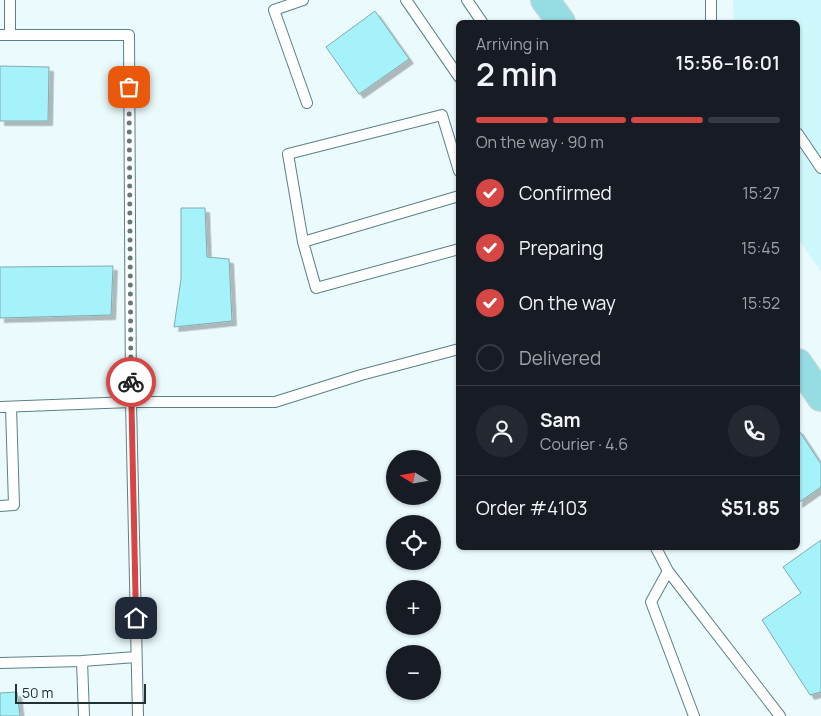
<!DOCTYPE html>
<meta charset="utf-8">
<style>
body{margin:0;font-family:Manrope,sans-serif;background:#242831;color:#f1f3f6;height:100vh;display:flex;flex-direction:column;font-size:19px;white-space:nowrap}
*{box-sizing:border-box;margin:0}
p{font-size:16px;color:#9ea1a6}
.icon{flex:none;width:28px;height:28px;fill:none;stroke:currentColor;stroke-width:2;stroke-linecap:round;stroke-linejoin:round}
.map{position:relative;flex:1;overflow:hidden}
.panel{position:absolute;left:456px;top:20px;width:344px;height:530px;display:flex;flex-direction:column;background:#171b24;border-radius:8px;box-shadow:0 1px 4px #0004}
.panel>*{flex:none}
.needle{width:32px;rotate:281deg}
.controls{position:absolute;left:386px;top:450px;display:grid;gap:10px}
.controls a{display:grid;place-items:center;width:55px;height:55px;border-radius:50%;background:#171b24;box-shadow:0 1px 4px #0004;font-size:25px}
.scale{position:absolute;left:15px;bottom:12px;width:131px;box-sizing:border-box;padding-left:5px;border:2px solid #213234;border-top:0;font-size:14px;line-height:18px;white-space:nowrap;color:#213234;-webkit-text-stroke:4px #ebfbfd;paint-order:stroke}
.pin{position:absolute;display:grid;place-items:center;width:42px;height:42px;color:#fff;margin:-21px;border-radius:10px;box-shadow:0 2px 8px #0006}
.courier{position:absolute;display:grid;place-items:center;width:50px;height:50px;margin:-25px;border:4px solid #d54644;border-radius:50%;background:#fff;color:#222;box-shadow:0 1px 6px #0007}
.headline em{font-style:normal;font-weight:600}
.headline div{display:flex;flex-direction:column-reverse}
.headline{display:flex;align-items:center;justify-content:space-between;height:85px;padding:0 20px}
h1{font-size:32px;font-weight:600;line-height:38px}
.bar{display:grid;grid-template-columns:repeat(4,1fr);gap:8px 5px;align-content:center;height:60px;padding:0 20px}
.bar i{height:6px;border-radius:4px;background:#363941}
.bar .selected{background:#d54644}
.bar p{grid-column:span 4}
.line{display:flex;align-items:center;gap:12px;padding:0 20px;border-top:1px solid #363941}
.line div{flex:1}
.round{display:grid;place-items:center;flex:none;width:52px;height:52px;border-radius:26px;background:#242831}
ol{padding:0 20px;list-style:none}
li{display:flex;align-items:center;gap:15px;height:55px}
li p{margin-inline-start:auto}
li .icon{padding:5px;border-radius:50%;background:#d54644;color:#fff;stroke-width:4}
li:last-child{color:#9ea1a6}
li i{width:28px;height:28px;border:2px solid #363941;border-radius:50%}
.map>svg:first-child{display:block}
.built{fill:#cef8fc}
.building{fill:#a6f2fb;stroke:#82abaf;filter:url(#shadow)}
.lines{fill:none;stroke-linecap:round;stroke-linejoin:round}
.service-casing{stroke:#5a8186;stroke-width:12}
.primary-casing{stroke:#d3d6d6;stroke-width:30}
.service{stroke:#fff;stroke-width:10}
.primary{stroke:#95dce3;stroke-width:28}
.done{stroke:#68787a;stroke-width:5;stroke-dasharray:0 9}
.route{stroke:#d54644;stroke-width:6}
</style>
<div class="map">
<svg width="821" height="716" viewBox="0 0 821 716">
<defs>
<filter id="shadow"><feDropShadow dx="4.5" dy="4.5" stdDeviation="0" flood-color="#0004"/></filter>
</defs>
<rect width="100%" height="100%" fill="#ebfbfd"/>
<path class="built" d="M733,0H821V272L798,239V22H734Z"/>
<path class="building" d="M375,11L409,59L359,94L326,47Z
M0,66L49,67L48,121H0Z
M181,208H205L207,257L229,259L232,321L174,327L181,279Z
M113,266L111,315L0,318V267Z
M798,429L821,464V487L798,503Z
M821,540V692L810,695L762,620L801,593L783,567Z
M17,692L20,716H0V693Z"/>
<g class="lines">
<g class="service-casing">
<path id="service" d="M10,0V35
M303,0L274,10L307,103
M406,0L459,77
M467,0L482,22
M711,22V0
M0,35H129L131,402L138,716
M798,134L821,168
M459,196L303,242L316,288L459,249
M303,242L288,154L442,115L459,171
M0,407L131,402H275L361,375L459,349
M0,506L14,505L11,407
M656,548L668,571L651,602L694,716
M668,571L780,716
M0,663L82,661
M84,716L82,661L136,657"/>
</g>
<g class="primary-casing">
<path id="primary" d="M545,0L561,22
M798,363L821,397"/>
</g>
<use href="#service" class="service"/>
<use href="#primary" class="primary"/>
</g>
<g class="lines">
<path class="done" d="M129,87L131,382"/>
<path class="route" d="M131,382L136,618"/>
</g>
</svg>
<div class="controls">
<a><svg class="needle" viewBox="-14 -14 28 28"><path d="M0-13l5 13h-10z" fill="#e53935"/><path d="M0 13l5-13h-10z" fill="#9ea1a6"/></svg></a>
<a><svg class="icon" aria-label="locate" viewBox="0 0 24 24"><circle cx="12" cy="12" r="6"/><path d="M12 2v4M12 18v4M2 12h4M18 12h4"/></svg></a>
<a>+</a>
<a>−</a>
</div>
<div class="scale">50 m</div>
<div class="pin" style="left:129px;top:87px;background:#ea580c"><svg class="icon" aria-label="bag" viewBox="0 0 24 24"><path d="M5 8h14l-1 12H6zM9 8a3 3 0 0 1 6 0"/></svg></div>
<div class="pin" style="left:136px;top:618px;background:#1f2937"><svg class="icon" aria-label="home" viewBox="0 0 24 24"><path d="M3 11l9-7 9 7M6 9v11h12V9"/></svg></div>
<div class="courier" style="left:131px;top:382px"><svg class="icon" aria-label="bike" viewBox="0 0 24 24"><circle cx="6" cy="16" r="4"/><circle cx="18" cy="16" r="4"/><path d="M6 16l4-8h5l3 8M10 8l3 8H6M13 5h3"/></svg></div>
<section class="panel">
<div class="headline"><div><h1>2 min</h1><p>Arriving in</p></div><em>15:56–16:01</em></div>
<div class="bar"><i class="selected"></i><i class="selected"></i><i class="selected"></i><i></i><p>On the way · 90 m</p></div>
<ol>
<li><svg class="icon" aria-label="check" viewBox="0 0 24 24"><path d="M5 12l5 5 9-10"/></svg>Confirmed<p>15:27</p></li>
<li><svg class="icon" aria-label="check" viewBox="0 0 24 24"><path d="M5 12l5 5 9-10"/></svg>Preparing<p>15:45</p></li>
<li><svg class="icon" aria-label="check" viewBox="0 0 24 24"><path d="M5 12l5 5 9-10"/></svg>On the way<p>15:52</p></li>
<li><i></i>Delivered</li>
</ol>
<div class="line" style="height:90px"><a class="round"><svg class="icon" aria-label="person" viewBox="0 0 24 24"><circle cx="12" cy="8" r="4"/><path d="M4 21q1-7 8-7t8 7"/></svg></a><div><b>Sam</b><p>Courier · 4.6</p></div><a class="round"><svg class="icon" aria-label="phone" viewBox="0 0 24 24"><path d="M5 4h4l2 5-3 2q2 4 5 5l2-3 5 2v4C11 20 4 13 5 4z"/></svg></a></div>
<div class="line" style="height:65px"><div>Order #4103</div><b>$51.85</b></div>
</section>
</div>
